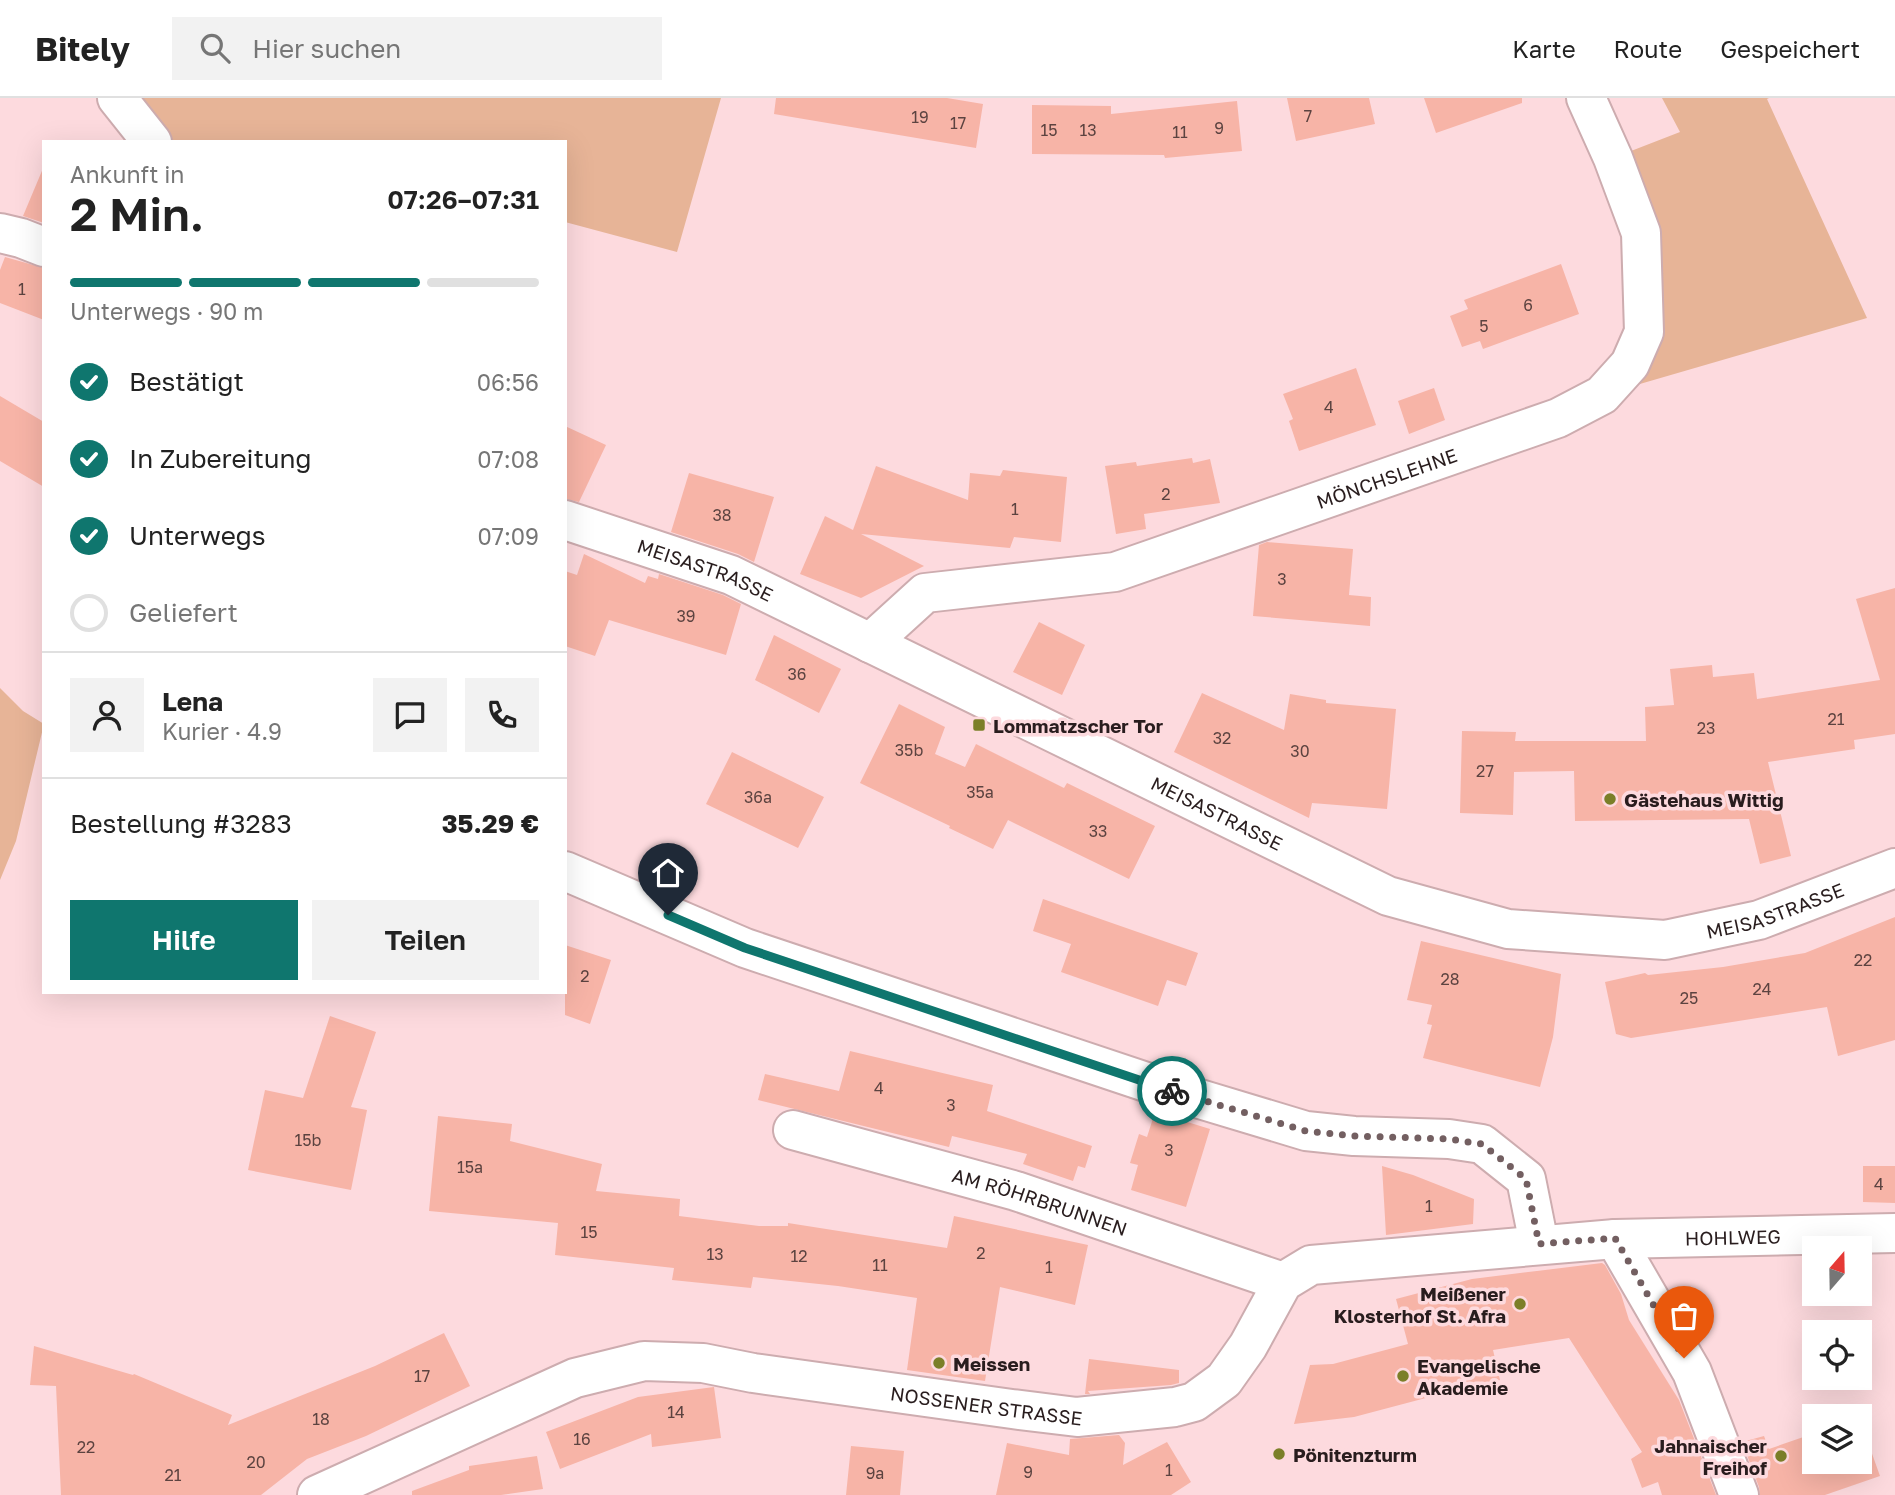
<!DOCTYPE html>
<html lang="de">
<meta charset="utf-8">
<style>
body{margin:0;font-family:"Golos Text",sans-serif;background:#f2f2f2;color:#222;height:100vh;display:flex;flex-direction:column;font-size:26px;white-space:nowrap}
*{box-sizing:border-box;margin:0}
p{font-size:23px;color:#767676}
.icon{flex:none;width:38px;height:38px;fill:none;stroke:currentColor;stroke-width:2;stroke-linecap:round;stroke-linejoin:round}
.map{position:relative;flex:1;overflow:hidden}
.panel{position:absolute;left:42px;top:42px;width:525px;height:854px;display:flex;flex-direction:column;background:#fff;border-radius:0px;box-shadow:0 7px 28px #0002}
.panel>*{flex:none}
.needle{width:46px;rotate:20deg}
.tools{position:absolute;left:1802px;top:1138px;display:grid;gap:14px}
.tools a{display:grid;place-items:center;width:70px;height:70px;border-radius:0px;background:#fff;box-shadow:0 7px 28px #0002;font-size:35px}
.pin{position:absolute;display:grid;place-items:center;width:60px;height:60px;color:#fff;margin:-72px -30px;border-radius:50% 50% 50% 0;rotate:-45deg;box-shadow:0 0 7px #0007}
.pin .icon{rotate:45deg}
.courier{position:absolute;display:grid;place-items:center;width:70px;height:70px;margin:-35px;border:5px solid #0f766e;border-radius:50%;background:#fff;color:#222;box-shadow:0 2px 9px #0007}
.summary em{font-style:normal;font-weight:600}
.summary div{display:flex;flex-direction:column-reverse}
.summary{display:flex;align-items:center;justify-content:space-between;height:119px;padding:0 28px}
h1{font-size:46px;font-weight:600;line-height:52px}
.bar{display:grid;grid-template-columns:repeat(4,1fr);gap:10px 7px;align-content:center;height:84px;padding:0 28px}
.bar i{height:9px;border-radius:5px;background:#e0e0e0}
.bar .selected{background:#0f766e}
.bar p{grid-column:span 4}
.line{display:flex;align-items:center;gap:18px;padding:0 28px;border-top:2px solid #e0e0e0}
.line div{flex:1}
.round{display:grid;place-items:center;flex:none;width:74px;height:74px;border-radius:0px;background:#f2f2f2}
ol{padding:0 28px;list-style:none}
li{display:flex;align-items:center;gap:21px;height:77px}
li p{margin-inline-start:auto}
li .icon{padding:7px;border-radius:50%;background:#0f766e;color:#fff;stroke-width:4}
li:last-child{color:#767676}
li i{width:38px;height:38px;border:4px solid #e0e0e0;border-radius:50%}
.action{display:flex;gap:14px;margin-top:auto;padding:14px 28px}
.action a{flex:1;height:80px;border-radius:0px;background:#0f766e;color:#fff;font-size:28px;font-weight:600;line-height:80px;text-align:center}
.action a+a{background:#f2f2f2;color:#222}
header{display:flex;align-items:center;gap:42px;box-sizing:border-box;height:98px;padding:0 35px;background:#fff;border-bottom:2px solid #e0e0e0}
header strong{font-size:33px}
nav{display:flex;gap:38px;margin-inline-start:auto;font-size:24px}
.search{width:490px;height:63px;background:#f2f2f2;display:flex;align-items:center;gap:18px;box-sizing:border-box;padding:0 24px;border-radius:0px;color:#767676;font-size:26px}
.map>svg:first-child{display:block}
.green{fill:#e7b497}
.building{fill:#f7b4a7}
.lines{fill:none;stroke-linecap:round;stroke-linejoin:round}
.minor-casing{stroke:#cdacaf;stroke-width:42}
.tertiary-casing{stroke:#cdacaf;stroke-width:42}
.minor{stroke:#fff;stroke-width:38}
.tertiary{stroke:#fff;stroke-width:38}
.done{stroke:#735f61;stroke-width:7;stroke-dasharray:0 12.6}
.route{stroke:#0f766e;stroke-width:9}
.poi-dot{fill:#7b7f28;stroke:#fddade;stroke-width:2.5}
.labels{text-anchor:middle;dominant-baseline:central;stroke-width:7;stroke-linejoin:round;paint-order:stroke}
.number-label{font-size:16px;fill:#5c4340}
.street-label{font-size:19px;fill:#291d1e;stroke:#fddade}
.poi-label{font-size:19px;font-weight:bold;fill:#291d1e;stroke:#fddade;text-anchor:start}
</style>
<header>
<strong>Bitely</strong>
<div class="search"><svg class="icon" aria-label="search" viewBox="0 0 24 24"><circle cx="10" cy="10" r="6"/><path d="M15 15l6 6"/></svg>Hier suchen</div>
<nav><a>Karte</a><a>Route</a><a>Gespeichert</a></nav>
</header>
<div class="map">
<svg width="1895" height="1397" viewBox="0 0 1895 1397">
<rect width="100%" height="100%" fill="#fddade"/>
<path class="green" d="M117,0H721L677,154L565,124V44H152Z
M1662,0H1769L1767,1L1867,220L1602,297L1644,234L1613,60L1680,34Z
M0,590L23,613L44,626L16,743L0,782Z"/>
<path class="building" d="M776,0H947L983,6L976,50L774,16Z
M1287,0H1369L1375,26L1296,43Z
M1424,0H1522V5L1436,35Z
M1237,3L1242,53L1165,60L1164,57L1032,56V7L1111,8V16Z
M44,68V125L23,118Z
M5,159L44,170V222L0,205V172Z
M1561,166L1579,216L1483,251L1480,243L1462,249L1450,218L1468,211L1464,202Z
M1356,270L1376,327L1299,353L1289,323L1293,321L1283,296Z
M1434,290L1445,322L1409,336L1398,303Z
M0,298L44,324V389L0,363Z
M565,328L606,347L579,404L565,401Z
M1192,360L1193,365L1210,361L1220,405L1144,416L1146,431L1116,436L1105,368L1136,364L1137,368Z
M876,368L968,402L970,375L1000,378L1003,372L1067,379L1061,444L1014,439L1010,450L861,436L924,468L861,500L800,476L825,418L853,432Z
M689,375L774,399L754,464L738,456L671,434Z
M1267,444L1353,451L1349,497L1371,499L1370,528L1253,518L1259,447Z
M584,456L645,485L648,478L658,481L659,476L723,497L741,506L726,557L609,522L595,558L565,548V473L577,477Z
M1895,490V636L1854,642L1855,651L1768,664L1791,758L1760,766L1749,721L1575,723L1574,673L1514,674L1513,717L1460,715L1462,633L1516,634L1515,643H1646L1645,609L1674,607L1670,571L1712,567L1713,579L1754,575L1757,601L1880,582L1856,501Z
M1039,524L1085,547L1062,597L1013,574Z
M774,537L841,571L819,615L755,582Z
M1202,595L1284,632L1290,596L1326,602V605L1396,611L1387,711L1312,705L1309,720L1174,654Z
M899,606L945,629L935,656L965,669L976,646L1064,690L1067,685L1155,728L1129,781L1008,722L993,751L949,730L950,728L860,685Z
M732,654L824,699L798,750L706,706Z
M1043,801L1198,855L1186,888L1167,882L1158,908L1061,874L1071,846L1033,833Z
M1895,819V942L1838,958L1827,909L1631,940L1616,936L1605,884L1645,875L1648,877L1723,869L1805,855Z
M1421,843L1561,876L1553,939L1540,989L1423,960L1432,927L1427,926L1432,907L1407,902Z
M565,847L611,862L590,926L565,917Z
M330,918L376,934L351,1009L367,1012L351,1092L248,1072L265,992L303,1000Z
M850,953L993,987L987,1013L1092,1048L1085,1070L1078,1068L1073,1083L1023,1066L1027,1056L952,1038L949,1049L758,1002L765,976L839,993Z
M1155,1014L1210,1031L1186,1109L1131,1092L1138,1067L1130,1065L1139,1036L1147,1039Z
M438,1018L512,1026L510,1043L602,1066L596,1093L680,1101L679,1118L759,1128H788V1125L947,1150L954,1118L1088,1147L1075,1207L1000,1189L985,1283L907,1272L917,1200L838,1188L753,1179L751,1190L672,1182L674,1170L555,1157L558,1125L429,1113Z
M1382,1068L1413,1077L1474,1101L1473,1126L1386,1137Z
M1863,1068H1895V1105L1863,1104Z
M1602,1165L1605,1167L1621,1196L1629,1222L1679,1302L1716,1397H1662L1658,1384L1642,1390L1631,1361L1642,1354L1569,1240L1493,1252L1500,1282L1456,1292L1354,1319L1294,1326L1310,1267L1333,1266L1408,1246L1396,1201L1472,1181Z
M444,1235L470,1288L366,1338L307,1361L261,1397H61L56,1288L30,1287L34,1248L133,1277L134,1276L232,1317L228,1327L375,1268Z
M1089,1261L1179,1272V1285L1171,1287L1088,1293L1090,1296H1085Z
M714,1289L721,1340L652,1349L651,1336L560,1371L546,1334L638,1299Z
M1860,1322L1880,1378L1825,1397H1760L1759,1389L1742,1344L1764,1338L1769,1351L1815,1335V1363H1860Z
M1119,1337L1125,1345L1123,1367L1167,1344L1191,1384L1171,1397H996L1007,1345L1069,1357L1070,1341Z
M851,1348L904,1353L900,1397H846Z
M537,1358L543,1391L501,1397H412V1393L469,1372V1368Z"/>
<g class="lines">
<g class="minor-casing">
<g id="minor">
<path d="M117,0L152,44"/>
<path id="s1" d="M870,545L925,495L1115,474L1558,320L1602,297L1630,266L1644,234L1641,135L1613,60L1586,0"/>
<path d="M565,773L745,850L1170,992L1306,1033L1354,1038L1449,1041L1482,1046L1526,1081L1539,1146"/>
<path id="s2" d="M793,1032L1016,1093L1283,1184"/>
<path d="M1615,1141L1692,1274L1739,1397"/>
<path id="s3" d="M317,1397L575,1280L644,1263L703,1265L753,1275L1012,1311L1077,1319L1175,1309L1194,1304L1224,1282L1248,1248L1283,1184L1311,1167L1615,1141L1895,1135"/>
</g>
</g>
<g class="tertiary-casing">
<g id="tertiary">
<path d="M0,135L21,140L44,149"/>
<path id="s4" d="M565,422L731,477L1388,798L1508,831L1665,842L1759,822L1895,770"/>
</g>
</g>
<use href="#minor" class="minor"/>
<use href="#tertiary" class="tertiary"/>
</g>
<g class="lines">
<path class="done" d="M1172,993L1306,1033L1354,1038L1449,1041L1482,1046L1526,1081L1539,1146L1615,1140L1684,1260"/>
<path class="route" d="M668,817L745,850L1172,993"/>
</g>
<g class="poi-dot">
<rect x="972" y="620" width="14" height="14" rx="3.5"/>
<circle cx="1610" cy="701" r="7"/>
<circle cx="1520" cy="1206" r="7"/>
<circle cx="939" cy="1265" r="7"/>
<circle cx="1403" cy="1278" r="7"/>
<circle cx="1279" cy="1356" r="7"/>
<circle cx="1781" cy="1358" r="7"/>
</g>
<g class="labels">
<g class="number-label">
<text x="1308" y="18">7</text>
<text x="920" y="19">19</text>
<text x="958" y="25">17</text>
<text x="1219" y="30">9</text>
<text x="1049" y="32">15</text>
<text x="1088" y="32">13</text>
<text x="1180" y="34">11</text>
<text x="22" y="191">1</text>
<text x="1528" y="207">6</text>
<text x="1484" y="228">5</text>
<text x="1329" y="309">4</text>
<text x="1166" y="396">2</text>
<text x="1015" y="411">1</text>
<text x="722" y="417">38</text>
<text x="1282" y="481">3</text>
<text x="686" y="518">39</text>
<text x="797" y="576">36</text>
<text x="1836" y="621">21</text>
<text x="1706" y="630">23</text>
<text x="1222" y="640">32</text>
<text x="909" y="652">35b</text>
<text x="1300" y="653">30</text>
<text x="1485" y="673">27</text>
<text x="980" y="694">35a</text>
<text x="758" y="699">36a</text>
<text x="1098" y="733">33</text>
<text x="1863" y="862">22</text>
<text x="585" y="878">2</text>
<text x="1450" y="881">28</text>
<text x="1762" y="891">24</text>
<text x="1689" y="900">25</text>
<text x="879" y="990">4</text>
<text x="951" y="1007">3</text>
<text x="308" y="1042">15b</text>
<text x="1169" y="1052">3</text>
<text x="470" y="1069">15a</text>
<text x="1879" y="1086">4</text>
<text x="1429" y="1108">1</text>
<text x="589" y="1134">15</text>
<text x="981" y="1155">2</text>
<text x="715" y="1156">13</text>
<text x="799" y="1158">12</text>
<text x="880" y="1167">11</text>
<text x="1049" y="1169">1</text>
<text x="422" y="1278">17</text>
<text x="676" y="1314">14</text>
<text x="321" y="1321">18</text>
<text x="582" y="1341">16</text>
<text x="86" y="1349">22</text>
<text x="256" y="1364">20</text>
<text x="1169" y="1372">1</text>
<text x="1028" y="1374">9</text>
<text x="875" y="1375">9a</text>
<text x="173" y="1377">21</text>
</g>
<g class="street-label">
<text stroke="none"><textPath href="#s1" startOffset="553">MÖNCHSLEHNE</textPath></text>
<text stroke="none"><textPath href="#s4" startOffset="149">MEISASTRASSE</textPath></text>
<text stroke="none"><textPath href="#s4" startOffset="716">MEISASTRASSE</textPath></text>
<text stroke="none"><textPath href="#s4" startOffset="1302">MEISASTRASSE</textPath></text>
<text stroke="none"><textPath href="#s2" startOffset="257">AM RÖHRBRUNNEN</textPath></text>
<text stroke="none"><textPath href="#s3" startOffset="1517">HOHLWEG</textPath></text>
<text stroke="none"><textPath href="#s3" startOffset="700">NOSSENER STRASSE</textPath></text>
</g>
<g class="poi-label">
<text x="993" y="627">Lommatzscher Tor</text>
<text x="1624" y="701">Gästehaus Wittig</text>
<text x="1506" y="1195" text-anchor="end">Meißener<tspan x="1506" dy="22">Klosterhof St. Afra</tspan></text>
<text x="953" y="1265">Meissen</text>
<text x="1417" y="1267">Evangelische<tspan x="1417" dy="22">Akademie</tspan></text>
<text x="1767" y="1347" text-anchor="end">Jahnaischer<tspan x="1767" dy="22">Freihof</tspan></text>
<text x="1293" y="1356">Pönitenzturm</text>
</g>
</g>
</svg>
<div class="tools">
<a><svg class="needle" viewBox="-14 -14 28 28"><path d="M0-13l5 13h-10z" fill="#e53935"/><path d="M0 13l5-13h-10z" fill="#767676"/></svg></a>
<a><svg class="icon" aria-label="locate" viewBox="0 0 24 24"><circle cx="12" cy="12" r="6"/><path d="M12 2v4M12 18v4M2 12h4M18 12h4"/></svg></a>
<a><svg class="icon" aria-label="layers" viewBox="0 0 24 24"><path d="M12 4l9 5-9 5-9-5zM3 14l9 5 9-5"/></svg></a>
</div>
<div class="pin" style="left:1684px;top:1260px;background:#ea580c"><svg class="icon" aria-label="bag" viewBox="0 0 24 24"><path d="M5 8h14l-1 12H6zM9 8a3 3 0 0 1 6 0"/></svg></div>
<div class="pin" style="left:668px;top:817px;background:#1f2937"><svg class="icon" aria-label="home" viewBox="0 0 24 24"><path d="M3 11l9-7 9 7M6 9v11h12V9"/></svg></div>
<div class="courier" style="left:1172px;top:993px"><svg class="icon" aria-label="bike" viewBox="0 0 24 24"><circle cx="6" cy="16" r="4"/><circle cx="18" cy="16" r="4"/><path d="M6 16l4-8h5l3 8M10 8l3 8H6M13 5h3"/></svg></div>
<section class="panel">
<div class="summary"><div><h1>2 Min.</h1><p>Ankunft in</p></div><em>07:26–07:31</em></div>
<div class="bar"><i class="selected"></i><i class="selected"></i><i class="selected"></i><i></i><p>Unterwegs · 90 m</p></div>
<ol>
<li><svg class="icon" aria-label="check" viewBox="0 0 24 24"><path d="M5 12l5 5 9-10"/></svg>Bestätigt<p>06:56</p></li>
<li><svg class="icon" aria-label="check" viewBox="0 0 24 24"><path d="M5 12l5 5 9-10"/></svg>In Zubereitung<p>07:08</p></li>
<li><svg class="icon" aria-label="check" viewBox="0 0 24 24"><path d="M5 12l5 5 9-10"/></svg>Unterwegs<p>07:09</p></li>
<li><i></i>Geliefert</li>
</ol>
<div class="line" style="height:126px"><a class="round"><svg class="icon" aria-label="person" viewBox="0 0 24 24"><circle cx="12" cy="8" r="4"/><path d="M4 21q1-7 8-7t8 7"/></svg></a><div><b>Lena</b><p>Kurier · 4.9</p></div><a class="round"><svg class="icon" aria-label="chat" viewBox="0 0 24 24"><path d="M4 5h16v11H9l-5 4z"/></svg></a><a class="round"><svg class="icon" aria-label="phone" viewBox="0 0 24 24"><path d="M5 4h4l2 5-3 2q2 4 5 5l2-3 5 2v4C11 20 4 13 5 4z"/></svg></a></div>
<div class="line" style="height:91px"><div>Bestellung #3283</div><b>35.29 €</b></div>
<div class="action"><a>Hilfe</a><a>Teilen</a></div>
</section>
</div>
